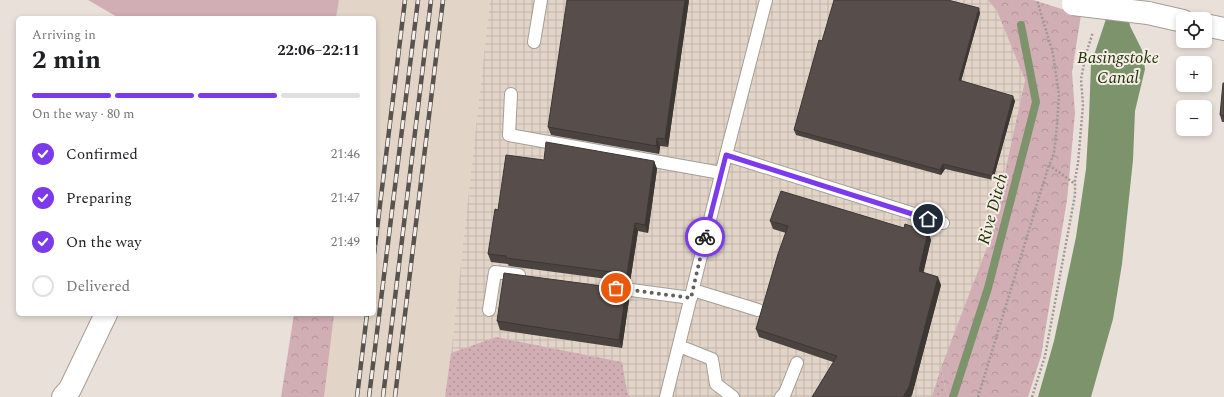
<!DOCTYPE html>
<meta charset="utf-8">
<style>
body{margin:0;font-family:Spectral,serif;background:#f6f6f6;color:#202124;height:100vh;display:flex;flex-direction:column;font-size:15px;white-space:nowrap}
*{box-sizing:border-box;margin:0}
p{font-size:13px;color:#757577}
.icon{flex:none;width:22px;height:22px;fill:none;stroke:currentColor;stroke-width:2;stroke-linecap:round;stroke-linejoin:round}
.map{position:relative;flex:1;overflow:hidden}
.drawer{position:absolute;left:16px;top:16px;width:360px;height:300px;display:flex;flex-direction:column;background:#fff;border-radius:6px;box-shadow:0 2px 6px #0003}
.drawer>*{flex:none}
.tools{position:absolute;left:1176px;top:12px;display:grid;gap:8px}
.tools a{display:grid;place-items:center;width:36px;height:36px;border-radius:6px;background:#fff;box-shadow:0 2px 6px #0003;font-size:20px}
.pin{position:absolute;display:grid;place-items:center;width:34px;height:34px;color:#fff;margin:-17px;border:2px solid #fff;border-radius:50%;box-shadow:0 1px 4px #0007}
.courier{position:absolute;display:grid;place-items:center;width:40px;height:40px;margin:-20px;border:3px solid #7c3aed;border-radius:50%;background:#fff;color:#222;box-shadow:0 1px 5px #0007}
.overview em{font-style:normal;font-weight:700}
.overview div{display:flex;flex-direction:column-reverse}
.overview{display:flex;align-items:center;justify-content:space-between;height:68px;padding:0 16px}
h1{font-size:26px;font-weight:700;line-height:30px}
.bar{display:grid;grid-template-columns:repeat(4,1fr);gap:6px 4px;align-content:center;height:48px;padding:0 16px}
.bar i{height:5px;border-radius:3px;background:#e0e0e0}
.bar .on{background:#7c3aed}
.bar p{grid-column:span 4}
ol{padding:0 16px;list-style:none}
li{display:flex;align-items:center;gap:12px;height:44px}
li p{margin-inline-start:auto}
li .icon{padding:4px;border-radius:50%;background:#7c3aed;color:#fff;stroke-width:4}
li:last-child{color:#757577}
li i{width:22px;height:22px;border:2px solid #e0e0e0;border-radius:50%}
.map>svg:first-child{display:block}
.built{fill:#e2d5c8}
.industrial{fill:url(#industrial-grid)}
.grass{fill:url(#grass-dots)}
.forest{fill:url(#forest-crowns)}
.garden{fill:#d1adb4}
.water{fill:#7d936b}
.lines{fill:none;stroke-linecap:round;stroke-linejoin:round}
.stream{stroke:#7d936b;stroke-width:8}
.lane-casing{stroke:#a59e97;stroke-width:14}
.street-casing{stroke:#a59e97;stroke-width:24}
.secondary-casing{stroke:#a59e97;stroke-width:24}
.path{stroke:#9f9994;stroke-width:2.5;stroke-dasharray:2 2;stroke-linecap:butt}
.lane{stroke:#fff;stroke-width:12}
.street{stroke:#fff;stroke-width:22}
.secondary{stroke:#fff;stroke-width:22}
.rail-casing{stroke:#57534f;stroke-width:4.5}
.rail{stroke:#f5ede6;stroke-width:3;stroke-dasharray:9;stroke-linecap:butt}
.secondary-bridge-casing{stroke:#a59e97;stroke-width:24;stroke-linecap:butt}
.secondary-bridge{stroke:#fff;stroke-width:22}
.wall{fill:#4b4340}
.shaded-wall{fill:#3d3734}
.building{fill:#574e4b;stroke:#3d3734}
.done{stroke:#645f5c;stroke-width:4;stroke-dasharray:0 7.2}
.route{stroke:#7c3aed;stroke-width:5}
.labels{text-anchor:middle;dominant-baseline:central;stroke-width:4;stroke-linejoin:round;paint-order:stroke}
.water-label{font-size:17px;font-style:italic;fill:#1f3406;stroke:#f5ede6}
</style>
<div class="map">
<svg width="1224" height="397" viewBox="0 0 1224 397">
<defs>
<pattern id="industrial-grid" width="8" height="8" patternUnits="userSpaceOnUse"><rect width="8" height="8" fill="#e2d5c8"/><path d="M0 4h8M4 0v8" fill="none" stroke="#c1b6ab"/></pattern>
<pattern id="grass-dots" width="8" height="8" patternUnits="userSpaceOnUse"><rect width="8" height="8" fill="#d1adb4"/><path d="M2 2h.1M6 6h.1" fill="none" stroke="#b3949a" stroke-width="1.8" stroke-linecap="round"/></pattern>
<pattern id="forest-crowns" width="20" height="18" patternUnits="userSpaceOnUse"><rect width="20" height="18" fill="#d1adb4"/><path d="M2 6a3 3 0 1 1 6 0M12 15a3 3 0 1 1 6 0" fill="none" stroke="#b3949a"/></pattern>
</defs>
<rect width="100%" height="100%" fill="#e8e0d9"/>
<path class="built" d="M339,0H490L446,397H285L295,314H374V18H336Z"/>
<path class="industrial" d="M490,0H988L997,11L1025,80L991,237L932,397H630L627,391L621,362L496,337L451,353Z"/>
<path class="grass" d="M496,337L622,362L627,391L630,397H445L451,353Z
M941,368L947,397H932Z"/>
<path class="forest" d="M988,0H1033L1081,15L1072,72L1075,113L1067,200L1041,356L1028,397H947L941,368L991,237L1025,80L997,11Z
M294,314H334L324,397H281Z"/>
<path class="garden" d="M88,0H339L336,18H119Z"/>
<path class="water" d="M1109,10L1127,11L1130,26L1142,50L1145,69L1135,111L1133,160L1122,264L1113,319L1091,397H1038L1054,341L1076,237L1086,169L1089,118L1091,64Z"/>
<g class="lines">
<path class="stream" d="M953,397L988,288L1036,102L1021,25"/>
<g class="lane-casing">
<path id="lane" d="M534,42L541,0
M511,94L509,135L721,173
M726,155L943,223
M609,287L691,298
M693,290L758,310
M489,310L495,272L519,275
M679,346L712,359L716,384L733,397
M666,397L726,155L766,0
M781,397L785,393L797,363"/>
</g>
<g class="street-casing">
<path id="street" d="M63,397L70,389L106,314"/>
</g>
<g class="secondary-casing">
<path id="secondary" d="M1148,13L1183,21
M1205,25L1224,29"/>
</g>
<path class="path" d="M1049,165L1075,184
M978,397L1047,171L1054,153L1057,125L1059,95L1053,54L1037,0
M1032,397L1045,356L1075,195V180L1078,163L1083,105L1081,79L1086,54L1093,32"/>
<use href="#lane" class="lane"/>
<use href="#street" class="street"/>
<use href="#secondary" class="secondary"/>
<g class="rail-casing">
<path id="rail" d="M374,254L405,0
M357,397L367,314
M369,397L418,0
M383,397L431,0
M395,397L443,0"/>
</g>
<use href="#rail" class="rail"/>
<g class="secondary-bridge-casing">
<path id="secondary-bridge" d="M1073,4L1148,13"/>
</g>
<use href="#secondary-bridge" class="secondary-bridge"/>
</g>
<path class="wall" d="M689,0L668,147L660,146L659,154L551,135L548,127Z
M980,13L961,81L1015,101L993,180L945,169L941,175L796,135L794,130L822,41Z
M1224,83V122H1222L1220,115Z
M544,160L654,161L657,169L648,233L638,231L630,282L509,266L508,264L491,262L488,254L498,210Z
M770,221L904,228L928,232L931,240L923,272L941,285L912,395L833,362L759,337L756,329L786,233L773,229Z
M626,291L629,300L622,348L500,330L497,321Z"/>
<path class="shaded-wall" d="M685,0H689L668,147L665,139Z
M979,8L980,13L960,85L959,80Z
M1013,96L1015,101L993,180L992,176Z
M657,138L660,146L659,154L656,146Z
M654,161L657,169L648,233L645,225Z
M943,164L945,169L941,175L940,170Z
M635,223L638,231L630,282L627,274Z
M928,232L931,240L922,279L919,271Z
M938,277L941,285L912,395L911,397H903Z
M625,289L629,300L622,348L619,340Z"/>
<path class="building" d="M567,0H685L665,139L657,138L656,146L548,127Z
M834,0H948L979,8L959,80L1013,96L992,176L943,164L940,170L794,130L819,40L822,41Z
M1223,83H1224V116L1220,115Z
M546,142L654,161L645,225L635,223L627,274L506,258V256L488,254L495,209L498,210L506,155L544,160Z
M781,191L904,228L905,224L928,232L919,271L938,277L909,387L903,397H812L837,356L756,329L778,254L788,226L770,221Z
M504,273L625,289V291H626L619,340L497,321Z"/>
<g class="lines">
<path class="done" d="M616,288L691,298L705,237"/>
<path class="route" d="M705,237L726,155L928,219"/>
</g>
<g class="labels">
<g class="water-label">
<text x="1118" y="58">Basingstoke<tspan x="1118" dy="20">Canal</tspan></text>
<text transform="translate(993 209) rotate(-75)">Rive Ditch</text>
</g>
</g>
</svg>
<div class="tools">
<a><svg class="icon" aria-label="locate" viewBox="0 0 24 24"><circle cx="12" cy="12" r="6"/><path d="M12 2v4M12 18v4M2 12h4M18 12h4"/></svg></a>
<a>+</a>
<a>−</a>
</div>
<div class="pin" style="left:616px;top:288px;background:#ea580c"><svg class="icon" aria-label="bag" viewBox="0 0 24 24"><path d="M5 8h14l-1 12H6zM9 8a3 3 0 0 1 6 0"/></svg></div>
<div class="pin" style="left:928px;top:219px;background:#1f2937"><svg class="icon" aria-label="home" viewBox="0 0 24 24"><path d="M3 11l9-7 9 7M6 9v11h12V9"/></svg></div>
<div class="courier" style="left:705px;top:237px"><svg class="icon" aria-label="bike" viewBox="0 0 24 24"><circle cx="6" cy="16" r="4"/><circle cx="18" cy="16" r="4"/><path d="M6 16l4-8h5l3 8M10 8l3 8H6M13 5h3"/></svg></div>
<section class="drawer">
<div class="overview"><div><h1>2 min</h1><p>Arriving in</p></div><em>22:06–22:11</em></div>
<div class="bar"><i class="on"></i><i class="on"></i><i class="on"></i><i></i><p>On the way · 80 m</p></div>
<ol>
<li><svg class="icon" aria-label="check" viewBox="0 0 24 24"><path d="M5 12l5 5 9-10"/></svg>Confirmed<p>21:46</p></li>
<li><svg class="icon" aria-label="check" viewBox="0 0 24 24"><path d="M5 12l5 5 9-10"/></svg>Preparing<p>21:47</p></li>
<li><svg class="icon" aria-label="check" viewBox="0 0 24 24"><path d="M5 12l5 5 9-10"/></svg>On the way<p>21:49</p></li>
<li><i></i>Delivered</li>
</ol>
</section>
</div>
